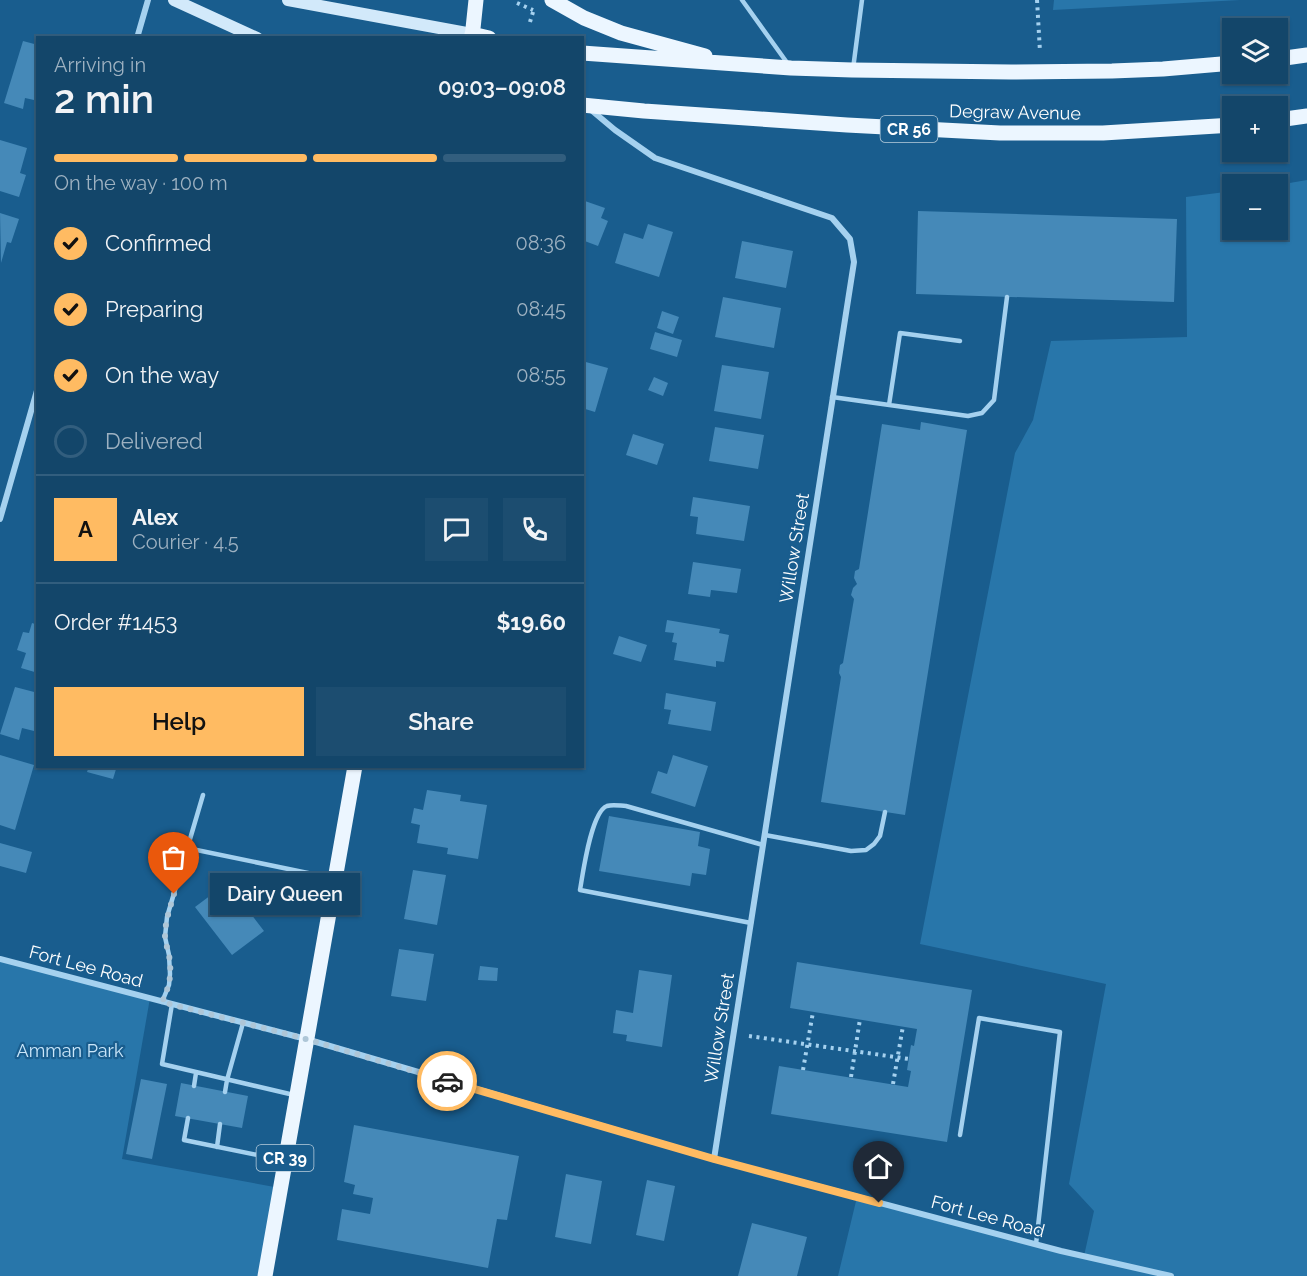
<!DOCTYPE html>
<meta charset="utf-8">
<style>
body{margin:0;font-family:Raleway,sans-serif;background:#1c4d70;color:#f1f3f6;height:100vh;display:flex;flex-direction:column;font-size:22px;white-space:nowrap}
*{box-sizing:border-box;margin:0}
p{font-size:20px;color:#9db1c1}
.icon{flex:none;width:33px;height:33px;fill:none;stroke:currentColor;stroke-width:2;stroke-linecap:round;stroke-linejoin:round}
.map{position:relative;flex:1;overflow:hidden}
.side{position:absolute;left:36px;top:36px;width:548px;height:732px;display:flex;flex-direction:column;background:#13466a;border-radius:0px;box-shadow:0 2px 4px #0004,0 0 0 2px #325e7e}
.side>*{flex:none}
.fabs{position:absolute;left:1222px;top:18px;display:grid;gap:12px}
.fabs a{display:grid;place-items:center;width:66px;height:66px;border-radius:0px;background:#13466a;box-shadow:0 2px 4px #0004,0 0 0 2px #325e7e;font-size:30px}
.pin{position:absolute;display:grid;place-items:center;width:51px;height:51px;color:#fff;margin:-62px -26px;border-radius:50% 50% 50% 0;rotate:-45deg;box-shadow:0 0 6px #0007}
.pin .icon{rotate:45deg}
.courier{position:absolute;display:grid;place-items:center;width:60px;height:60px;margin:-30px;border:4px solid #ffbb62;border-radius:50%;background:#fff;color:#222;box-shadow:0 2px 8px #0007}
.bubble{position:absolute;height:42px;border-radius:0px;background:#13466a;box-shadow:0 2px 4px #0004,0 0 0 2px #325e7e;font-size:20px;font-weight:600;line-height:42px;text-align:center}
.headline em{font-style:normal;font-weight:600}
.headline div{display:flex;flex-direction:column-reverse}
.headline{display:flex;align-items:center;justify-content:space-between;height:102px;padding:0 18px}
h1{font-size:39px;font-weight:600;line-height:45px}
.bar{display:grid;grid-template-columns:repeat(4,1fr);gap:9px 6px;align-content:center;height:72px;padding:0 18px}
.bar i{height:8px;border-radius:4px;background:#325e7e}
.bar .on{background:#ffbb62}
.bar p{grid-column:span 4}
.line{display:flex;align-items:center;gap:15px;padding:0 18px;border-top:2px solid #325e7e}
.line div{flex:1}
.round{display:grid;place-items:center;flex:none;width:63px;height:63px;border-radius:0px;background:#1c4d70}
ol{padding:0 18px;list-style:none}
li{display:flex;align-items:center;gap:18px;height:66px}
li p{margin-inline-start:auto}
li .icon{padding:6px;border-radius:50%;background:#ffbb62;color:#111;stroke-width:4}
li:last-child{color:#9db1c1}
li i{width:33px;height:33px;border:3px solid #325e7e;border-radius:50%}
.cta{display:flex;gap:12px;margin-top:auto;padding:12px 18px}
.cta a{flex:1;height:69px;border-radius:0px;background:#ffbb62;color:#111;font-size:24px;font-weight:600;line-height:69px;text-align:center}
.cta a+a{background:#1c4d70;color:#f1f3f6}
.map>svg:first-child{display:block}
.green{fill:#2876aa}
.building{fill:#4589b8}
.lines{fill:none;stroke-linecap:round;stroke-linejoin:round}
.path{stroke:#a5d1ef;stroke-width:4;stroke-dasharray:3 4.5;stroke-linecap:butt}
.lane{stroke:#a5d1ef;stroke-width:4.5}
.street{stroke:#a5d1ef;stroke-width:6}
.secondary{stroke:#d2e9fa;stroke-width:12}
.primary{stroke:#ecf6ff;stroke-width:15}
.done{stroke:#aec6d7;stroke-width:6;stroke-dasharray:0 10.8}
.route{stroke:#ffbb62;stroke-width:8}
.labels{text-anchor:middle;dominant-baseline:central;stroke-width:4.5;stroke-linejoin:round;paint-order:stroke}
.shield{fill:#195d8e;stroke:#bacedd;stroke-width:1.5}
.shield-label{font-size:16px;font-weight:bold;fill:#fff}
.street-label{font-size:18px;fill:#fff;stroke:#195d8e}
.park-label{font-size:18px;fill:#cbe7fa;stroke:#195d8e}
</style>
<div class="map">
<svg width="1307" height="1276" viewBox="0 0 1307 1276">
<rect width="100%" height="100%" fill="#195d8e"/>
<path class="green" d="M1054,0H1240L1053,10Z
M1307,180V1276H838L857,1197L1084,1256L1094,1211L1069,1184L1106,984L920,944L1015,453L1033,420L1051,341L1187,337L1186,197L1233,191V230H1278V185Z
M0,959L150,998L122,1159L280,1188L265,1276H0Z"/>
<path class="building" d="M23,41L38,45V91L34,100L25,98L23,109L4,103Z
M0,140L27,148L20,173L26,175L19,197L0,191Z
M582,200L605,208L601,218L608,221L598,246L582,240Z
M918,211L1177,219L1174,302L916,294Z
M0,213L19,219L11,243L7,242L1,263Z
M648,224L673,232L659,277L615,263L624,233L643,239Z
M742,241L793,251L786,288L735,278Z
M723,297L781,308L774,348L715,337Z
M662,311L679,317L673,334L657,328Z
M655,332L682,340L677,357L650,349Z
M582,361L608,368L595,412L582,408Z
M722,365L769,372L761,419L714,411Z
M654,377L668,383L663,396L648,390Z
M921,422L967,430L905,815L821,802L841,677L839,673L840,665L843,663L854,599L851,595L853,588L857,584L854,578L855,571L859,569L882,424L920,430Z
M715,427L764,435L758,469L709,461Z
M633,434L664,444L657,465L626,455Z
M693,497L750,506L744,541L696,534L698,517L690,516Z
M693,562L741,569L737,593L711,590L710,597L688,594Z
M667,620L720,629L719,633L729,635L724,662L716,661V667L674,660L677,643L672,642L674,633L665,632Z
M32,623L38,625V673L21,668L26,653L17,650L23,632L29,633Z
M619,636L647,645L641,662L613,654Z
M15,687L38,693V732L22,728L19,740L0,734Z
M666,693L716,702L711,731L668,724L671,710L664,709Z
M0,755L34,765L15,830L0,825Z
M673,755L708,766L695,807L651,793L658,771L667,774Z
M89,766H117L113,779L87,772Z
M427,790L461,795L460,801L487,805L478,859L447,854L448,848L417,843L420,825L411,823L414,808L423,810Z
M609,816L700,832L698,846L710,849L706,875L692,873L690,886L599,871Z
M0,843L32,852L26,873L0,866Z
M413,870L446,875L437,925L404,919Z
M227,883L264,931L232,955L195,907Z
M399,949L434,954L426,1001L391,996Z
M797,962L972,990L947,1142L771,1114L779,1066L908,1087L911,1071L907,1070L911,1045L914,1046L917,1029L790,1008Z
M480,966L498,968L497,981L478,980Z
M639,970L672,975L662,1047L626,1041L627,1035L613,1033L616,1010L633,1013Z
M141,1079L167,1084L152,1159L126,1154Z
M181,1083L248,1096L242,1128L175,1116Z
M354,1125L519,1156L507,1220L497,1219L488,1268L337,1240L342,1209L370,1214L373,1198L353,1194L355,1185L344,1182Z
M566,1174L602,1181L591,1244L555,1237Z
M647,1180L675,1186L664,1241L636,1235Z
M752,1223L807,1237L797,1276H738Z"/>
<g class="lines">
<path class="path" d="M1037,0L1040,52
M517,3L533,10
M530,22L533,12
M749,1036L909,1059
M803,1070L813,1012
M851,1077L860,1019
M893,1084L903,1026"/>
<path class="lane" d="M742,0L788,64
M853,69L862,0
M832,397L968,416L982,413L994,400L1007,297
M889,405L900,333L960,341
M765,835L851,851L866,850L874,844L880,836L885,812
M187,848L332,878
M751,923L580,890C583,873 591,812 607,806C613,804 621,806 626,806L763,845
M162,1002L169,985L170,974L169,955L165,937L167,917L203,795
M172,1004L162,1064L294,1095
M194,1086L196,1073
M225,1092L227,1080L243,1023
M188,1118L184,1140L282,1160
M960,1135L979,1018L1060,1032L1036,1244
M217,1147L220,1124"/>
<path class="street" d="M137,38L148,0
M590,109L615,130L655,158L832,218L850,239L854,262L714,1159
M0,519L38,387
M0,959L306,1039L714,1159L1061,1251L1171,1276"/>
<path class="secondary" d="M174,0L257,38
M288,0L472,34"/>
<path class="primary" d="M552,0L584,18L621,33L705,56
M472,34L489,38
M472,38L476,0
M582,53L791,68L852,70L1011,72L1112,71L1163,69L1233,63
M1278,59L1307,55
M582,105L644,111L847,125L1000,133H1103L1233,125
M1278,120L1307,116
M265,1276L355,766"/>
</g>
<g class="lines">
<path class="done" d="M174,894C170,908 165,922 165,936C165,943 168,949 169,955C172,974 170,985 162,1002L306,1039L447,1081"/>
<path class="route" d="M447,1081L714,1159L879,1203"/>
</g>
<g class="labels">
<g class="shield">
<rect x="880.5" y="116" width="57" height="26" rx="4.5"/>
<rect x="256.5" y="1145" width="57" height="26" rx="4.5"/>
</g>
<g class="shield-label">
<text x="909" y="129">CR 56</text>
<text x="285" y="1158">CR 39</text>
</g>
<g class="street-label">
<text transform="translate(1015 112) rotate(1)">Degraw Avenue</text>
<text transform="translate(794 548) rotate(-81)">Willow Street</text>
<text transform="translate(86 966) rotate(15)">Fort Lee Road</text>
<text transform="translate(719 1028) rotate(-81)">Willow Street</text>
<text transform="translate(988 1216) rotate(15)">Fort Lee Road</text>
</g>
<g class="park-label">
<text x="70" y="1050">Amman Park</text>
</g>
</g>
</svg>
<div class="fabs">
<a><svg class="icon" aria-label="layers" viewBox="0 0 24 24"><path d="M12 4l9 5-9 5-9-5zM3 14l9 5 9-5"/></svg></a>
<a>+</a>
<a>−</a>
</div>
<div class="pin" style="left:174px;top:894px;background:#ea580c"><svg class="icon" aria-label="bag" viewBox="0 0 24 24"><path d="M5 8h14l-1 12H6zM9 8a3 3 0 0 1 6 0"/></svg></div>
<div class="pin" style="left:879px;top:1203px;background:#1f2937"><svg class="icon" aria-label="home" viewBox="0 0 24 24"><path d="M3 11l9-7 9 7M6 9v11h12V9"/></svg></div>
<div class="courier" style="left:447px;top:1081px"><svg class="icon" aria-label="car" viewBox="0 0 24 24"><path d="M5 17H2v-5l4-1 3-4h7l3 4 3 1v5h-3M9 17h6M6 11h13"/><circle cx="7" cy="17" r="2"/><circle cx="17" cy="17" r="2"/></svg></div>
<div class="bubble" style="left:210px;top:873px;width:150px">Dairy Queen</div>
<section class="side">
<div class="headline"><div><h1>2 min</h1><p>Arriving in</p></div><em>09:03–09:08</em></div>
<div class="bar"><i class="on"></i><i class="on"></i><i class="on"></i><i></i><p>On the way · 100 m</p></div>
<ol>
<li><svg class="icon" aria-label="check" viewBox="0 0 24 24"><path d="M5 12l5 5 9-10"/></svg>Confirmed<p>08:36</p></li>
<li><svg class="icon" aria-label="check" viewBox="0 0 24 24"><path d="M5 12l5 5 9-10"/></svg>Preparing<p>08:45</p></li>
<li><svg class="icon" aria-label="check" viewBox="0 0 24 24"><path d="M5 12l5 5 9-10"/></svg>On the way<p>08:55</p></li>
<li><i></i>Delivered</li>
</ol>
<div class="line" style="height:108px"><b class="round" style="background:#ffbb62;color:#111">A</b><div><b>Alex</b><p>Courier · 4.5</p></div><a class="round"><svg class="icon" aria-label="chat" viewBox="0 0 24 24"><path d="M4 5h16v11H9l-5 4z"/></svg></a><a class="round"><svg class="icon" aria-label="phone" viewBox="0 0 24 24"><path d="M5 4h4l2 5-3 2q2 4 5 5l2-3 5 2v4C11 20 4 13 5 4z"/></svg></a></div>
<div class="line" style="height:78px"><div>Order #1453</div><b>$19.60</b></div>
<div class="cta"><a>Help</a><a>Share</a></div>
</section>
</div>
